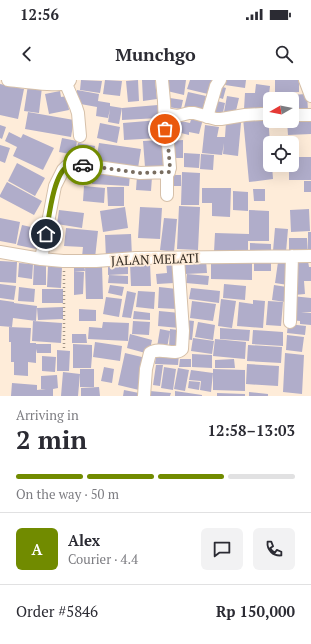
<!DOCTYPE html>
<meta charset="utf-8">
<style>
body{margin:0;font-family:"PT Serif",serif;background:#f2f2f3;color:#2b2b33;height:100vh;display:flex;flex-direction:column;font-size:15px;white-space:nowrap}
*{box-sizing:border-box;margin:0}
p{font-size:13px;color:#7c7c81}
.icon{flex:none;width:22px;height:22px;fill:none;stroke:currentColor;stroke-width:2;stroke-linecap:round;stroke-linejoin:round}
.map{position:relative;height:316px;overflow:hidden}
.side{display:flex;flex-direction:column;background:#fff;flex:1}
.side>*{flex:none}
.needle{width:26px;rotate:261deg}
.buttons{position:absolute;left:263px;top:12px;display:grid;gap:8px}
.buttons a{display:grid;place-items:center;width:36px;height:36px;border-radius:6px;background:#fff;box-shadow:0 4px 16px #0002;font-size:20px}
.pin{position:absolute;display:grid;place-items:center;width:34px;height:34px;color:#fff;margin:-17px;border:2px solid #fff;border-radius:50%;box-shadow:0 1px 4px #0007}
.courier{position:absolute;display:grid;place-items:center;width:40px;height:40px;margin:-20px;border:3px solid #718b00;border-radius:50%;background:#fff;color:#222;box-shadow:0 1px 5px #0007}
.headline em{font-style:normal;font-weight:800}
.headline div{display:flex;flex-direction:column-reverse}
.headline{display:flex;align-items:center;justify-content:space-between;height:68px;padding:0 16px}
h1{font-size:26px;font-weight:800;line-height:30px}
.bar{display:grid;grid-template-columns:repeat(4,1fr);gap:6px 4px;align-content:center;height:48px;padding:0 16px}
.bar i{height:5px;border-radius:3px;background:#e1e1e2}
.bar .current{background:#718b00}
.bar p{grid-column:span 4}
.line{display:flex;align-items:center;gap:10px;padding:0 16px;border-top:1px solid #e1e1e2}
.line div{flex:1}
.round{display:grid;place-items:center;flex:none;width:42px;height:42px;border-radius:6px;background:#f2f2f3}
.status{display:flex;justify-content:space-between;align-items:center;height:28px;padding:0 20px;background:#fff;direction:ltr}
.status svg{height:11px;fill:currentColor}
header{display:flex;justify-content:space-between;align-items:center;height:52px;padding:0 16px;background:#fff;font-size:18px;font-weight:800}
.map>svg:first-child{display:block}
.building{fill:#b0adca}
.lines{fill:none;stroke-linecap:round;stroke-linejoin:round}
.minor-casing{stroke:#d6c0a9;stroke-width:14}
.path{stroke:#a09385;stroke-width:2.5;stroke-dasharray:1 3;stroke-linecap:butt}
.minor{stroke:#fff;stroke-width:12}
.done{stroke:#786d60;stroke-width:4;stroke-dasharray:0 7.2}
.route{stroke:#718b00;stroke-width:5}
.labels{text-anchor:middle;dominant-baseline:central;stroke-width:4;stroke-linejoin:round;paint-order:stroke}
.street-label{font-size:13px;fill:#30281f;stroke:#feecd9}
</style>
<div class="status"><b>12:56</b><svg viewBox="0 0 49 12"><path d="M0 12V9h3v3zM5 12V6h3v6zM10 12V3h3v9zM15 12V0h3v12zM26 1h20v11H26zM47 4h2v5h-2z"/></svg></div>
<header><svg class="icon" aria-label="back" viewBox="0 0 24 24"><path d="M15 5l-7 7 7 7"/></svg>Munchgo<svg class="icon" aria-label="search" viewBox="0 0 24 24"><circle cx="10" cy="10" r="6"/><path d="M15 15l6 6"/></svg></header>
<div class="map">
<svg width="311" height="316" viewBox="0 0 311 316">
<rect width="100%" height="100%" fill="#feecd9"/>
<path class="building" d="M81,0L102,1L100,13L80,10Z
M105,0L122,1L120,16L103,14Z
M138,0L139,21L128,22L126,1Z
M142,0H155L157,19L143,21Z
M169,0H186L184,15L167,11Z
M190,0H212L208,14L187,9Z
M226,0H246L245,8L225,5Z
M275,0H299V12L275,13Z
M0,4L24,9L18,39L0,35Z
M256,4L270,6L267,31L244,29L245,13H255Z
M28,5L42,7L39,33L24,31Z
M220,6L226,8L223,19L217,17Z
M77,10L99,14L98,21L110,23V26L122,28L119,44L108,42L110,29L108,38L96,36L97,27L75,23Z
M60,11L61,17L67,16L69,30L49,34L45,14Z
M188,12L206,16L202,32L184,28Z
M307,14L308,31L292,32V19H272V16Z
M227,16L239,18L235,35L224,32Z
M170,18L183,20L181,29L168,27Z
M213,20L225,23L222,37L210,34Z
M158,25L159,38L122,40V28Z
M28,32L74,40L71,57L25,49Z
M192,36L203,39L199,54L189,52V55L169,50L172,39L190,43Z
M268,36L270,63V85H272L273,99L249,102L243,38Z
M311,37V54L288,55L287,41H292Z
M159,40L160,58L124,60L123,43Z
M226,42L241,43L238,76L223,74L224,63L222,75L202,73L205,45L219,47L217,57H225Z
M100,43L120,47L117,63L97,58Z
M0,45L6,47L2,59L0,58Z
M9,52L21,58L23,54L54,68L43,90L13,76L17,67L5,61Z
M62,58L77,61L75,75L59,72Z
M162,60L163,86L145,87L143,61Z
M183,60V78H171V61Z
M78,63L95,66L92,81L75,79Z
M99,63L141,69L138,88L96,81Z
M0,65L10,68L5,83L0,81Z
M184,73L200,74L199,88L184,87Z
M201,74L214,75L213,90L200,89Z
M292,77H311V100H289V85H292Z
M17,83L45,98L35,116L8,101Z
M92,91L130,94L129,106L92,104Z
M182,92L200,93L199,125H181Z
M170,95H181V106H170Z
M137,96L152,97L151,111L136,110Z
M304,101H311V112H304Z
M7,102L42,121L34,135L0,117V115Z
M84,106L105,108L104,123L83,121Z
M107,107H124V126H108Z
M202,108H231L230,137L212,136V123H202Z
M253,109H265V121H254Z
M233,111L248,112V131L233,130Z
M179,126L200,127L198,170L177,169Z
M125,127L128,148L103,152L100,131Z
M140,127L162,128L160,159L138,158Z
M309,129L310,151L291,152L290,130Z
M59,130L84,133L82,148L57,144Z
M249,130L269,131V161H248V173L214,172L215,153L249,154Z
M0,138L20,142L16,164L0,161Z
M164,138L177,139L174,172L160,170Z
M22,145L40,149L36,169L17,165Z
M66,148L98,151L95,178L82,177L83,167L64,166Z
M275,148L288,149L286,172L273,171Z
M308,152H311V172H308Z
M131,154L132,177L106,178L105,155Z
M289,158H307L308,174H289Z
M250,163L271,164V173L250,171Z
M254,179H271V191H254Z
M206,180L207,193L185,194V181Z
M211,180L252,181V200L211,199Z
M0,181L17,182L16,203L0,202Z
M34,181L46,182V205H33Z
M166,181H175L174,203L157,204L156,194L167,193Z
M308,181L309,187H311V201H304L305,214L294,215L293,182Z
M278,182L291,183L288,205L275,203Z
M19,183L33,184L32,199L18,197Z
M150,183L151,206H131L130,184Z
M84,184L85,191L74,192V185Z
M128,184V194L108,195V185Z
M85,185H102L103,219H86Z
M48,186L62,187L61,208L47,207Z
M74,192H84L83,214L74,215V206H79H74Z
M187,194L209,196L208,205L186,203Z
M109,195L128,196V204L108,203Z
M0,204L16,206L14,220L0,218Z
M224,204L246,206L245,220L223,218Z
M110,205L124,207L122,216L108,213Z
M274,205L287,207L285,222L272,220Z
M19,207L35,209L34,222L18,221Z
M159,207L177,209L176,229L158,228Z
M191,208L220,211L219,223L189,219Z
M42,209H63V223H42Z
M127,211L136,213L131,238L122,237Z
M138,211L155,212L154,229L136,227Z
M292,216L311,218V232H301L311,233V245L300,244V241L290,240Z
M106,217L122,219L119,237L103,234Z
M221,219L236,221L232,248L218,246Z
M0,220L14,222V223L37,226L36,241L13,238L12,247L0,246Z
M253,220L265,221L263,248L237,246L239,222L253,224Z
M192,221L216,224L213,241L190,238Z
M268,221L283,222L281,246L266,245Z
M63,227V239L38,240L37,228Z
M79,229L96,230V241H79Z
M134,231L150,233V240L133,239Z
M159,231L180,233L179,248L158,246Z
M185,240L194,241L192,260L184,259Z
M33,241L62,243L61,263L32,261Z
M133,241L150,242L149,255L132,254Z
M103,242L129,243L128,261L88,259L89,247L102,248Z
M198,242L215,245L213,260L195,257Z
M288,244L306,246L305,255L287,253Z
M9,247L31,248L30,263H36V264H51V273H37L36,269V283L28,282V296L14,295V282H11V262H9Z
M220,248L250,250L249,261L220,259Z
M160,249L170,251L167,268L157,267Z
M170,249L178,250L177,267H169Z
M253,250L283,252V266L252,264Z
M72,254H86L87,263H72Z
M130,254L152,260L149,274L127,268Z
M287,255L304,257L302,272L286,270Z
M193,258L214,261L212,274L191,271Z
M215,259L246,262L245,279L213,276Z
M95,262L122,266L120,281L93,277Z
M73,264L92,265V276H83H92L91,288H73Z
M248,265L282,267L281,283L247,281Z
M57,270L70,271L69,291H57Z
M125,273L146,278L139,310L118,305Z
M156,273L179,274L178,285L155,284Z
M285,273L304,275L302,314L283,312Z
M192,274L212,275V288L192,287Z
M42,276L56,277L55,292L42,291Z
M180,279H191V287H179Z
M234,279L235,288H215V280Z
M247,284L279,286L278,306L246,304Z
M156,285H163L160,306L153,305Z
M104,287L114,289L112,303L101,301Z
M164,287L176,289L173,310L161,308Z
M178,288L189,290L185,311L174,309Z
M80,289H94V307H80Z
M213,289L245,290V311L213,310Z
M191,290L213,293L211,312L200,310L201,301L189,300Z
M63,292L80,294L78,316H61Z
M57,295L58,308L53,309V316H37V310L46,309H41V296Z
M189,301L200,302L199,310L188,308Z
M12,303L37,305V316H11Z
M99,307L100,316H81V308Z
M124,310L144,314L143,316H123Z
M150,311L171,313L170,316H150Z
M175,311L202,315V316H175Z
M249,312L268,314V316H249Z
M217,313L245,314V316H217Z"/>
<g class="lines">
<g class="minor-casing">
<path id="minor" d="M8,0C20,1 60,7 68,3L70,0
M162,0L164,21L165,49L168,64L170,88L167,96V115
M305,0L311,16
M66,4L76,27L78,33L80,56
M165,34L177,36L189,33H194L216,39H221L245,35L262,34H270
M292,35H311
M207,37L216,6L220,0
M0,172L41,179L63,181H96L136,178L311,176
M41,179L55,106L63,90L67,86L76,84L140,93L169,92
M290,242L292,176
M144,316L146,289L150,273C161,266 175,277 182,269L183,251L178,178"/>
</g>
<path class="path" d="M64,191V269"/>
<use href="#minor" class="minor"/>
</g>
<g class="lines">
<path class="done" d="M83,85L140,93L169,92L170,88L168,64L165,49"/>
<path class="route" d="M46,154C49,138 53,94 68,86C73,83 78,84 83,85"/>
</g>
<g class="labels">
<g class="street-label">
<text transform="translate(155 179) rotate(-2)">JALAN MELATI</text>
</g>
</g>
</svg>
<div class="buttons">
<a><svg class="needle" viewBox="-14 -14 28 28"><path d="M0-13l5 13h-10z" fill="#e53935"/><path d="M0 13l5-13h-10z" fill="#7c7c81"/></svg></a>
<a><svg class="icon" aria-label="locate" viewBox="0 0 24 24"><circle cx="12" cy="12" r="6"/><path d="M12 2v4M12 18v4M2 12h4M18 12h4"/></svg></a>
</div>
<div class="pin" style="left:165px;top:49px;background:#ea580c"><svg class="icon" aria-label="bag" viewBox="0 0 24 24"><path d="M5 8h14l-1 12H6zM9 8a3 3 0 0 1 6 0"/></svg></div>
<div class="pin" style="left:46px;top:154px;background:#1f2937"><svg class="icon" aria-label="home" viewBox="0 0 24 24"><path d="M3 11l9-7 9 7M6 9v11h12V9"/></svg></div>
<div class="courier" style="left:83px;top:85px"><svg class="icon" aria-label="car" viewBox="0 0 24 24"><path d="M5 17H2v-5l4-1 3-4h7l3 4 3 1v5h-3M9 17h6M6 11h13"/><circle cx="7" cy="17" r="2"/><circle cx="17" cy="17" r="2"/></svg></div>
</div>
<section class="side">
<div class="headline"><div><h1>2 min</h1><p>Arriving in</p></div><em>12:58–13:03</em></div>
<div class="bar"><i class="current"></i><i class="current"></i><i class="current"></i><i></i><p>On the way · 50 m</p></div>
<div class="line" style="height:72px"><b class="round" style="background:#718b00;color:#fff">A</b><div><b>Alex</b><p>Courier · 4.4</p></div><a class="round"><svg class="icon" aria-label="chat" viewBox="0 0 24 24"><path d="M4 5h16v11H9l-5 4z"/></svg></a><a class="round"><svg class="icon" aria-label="phone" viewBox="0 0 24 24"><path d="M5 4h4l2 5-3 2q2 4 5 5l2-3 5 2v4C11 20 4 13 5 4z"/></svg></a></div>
<div class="line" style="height:52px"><div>Order #5846</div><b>Rp 150,000</b></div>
</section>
